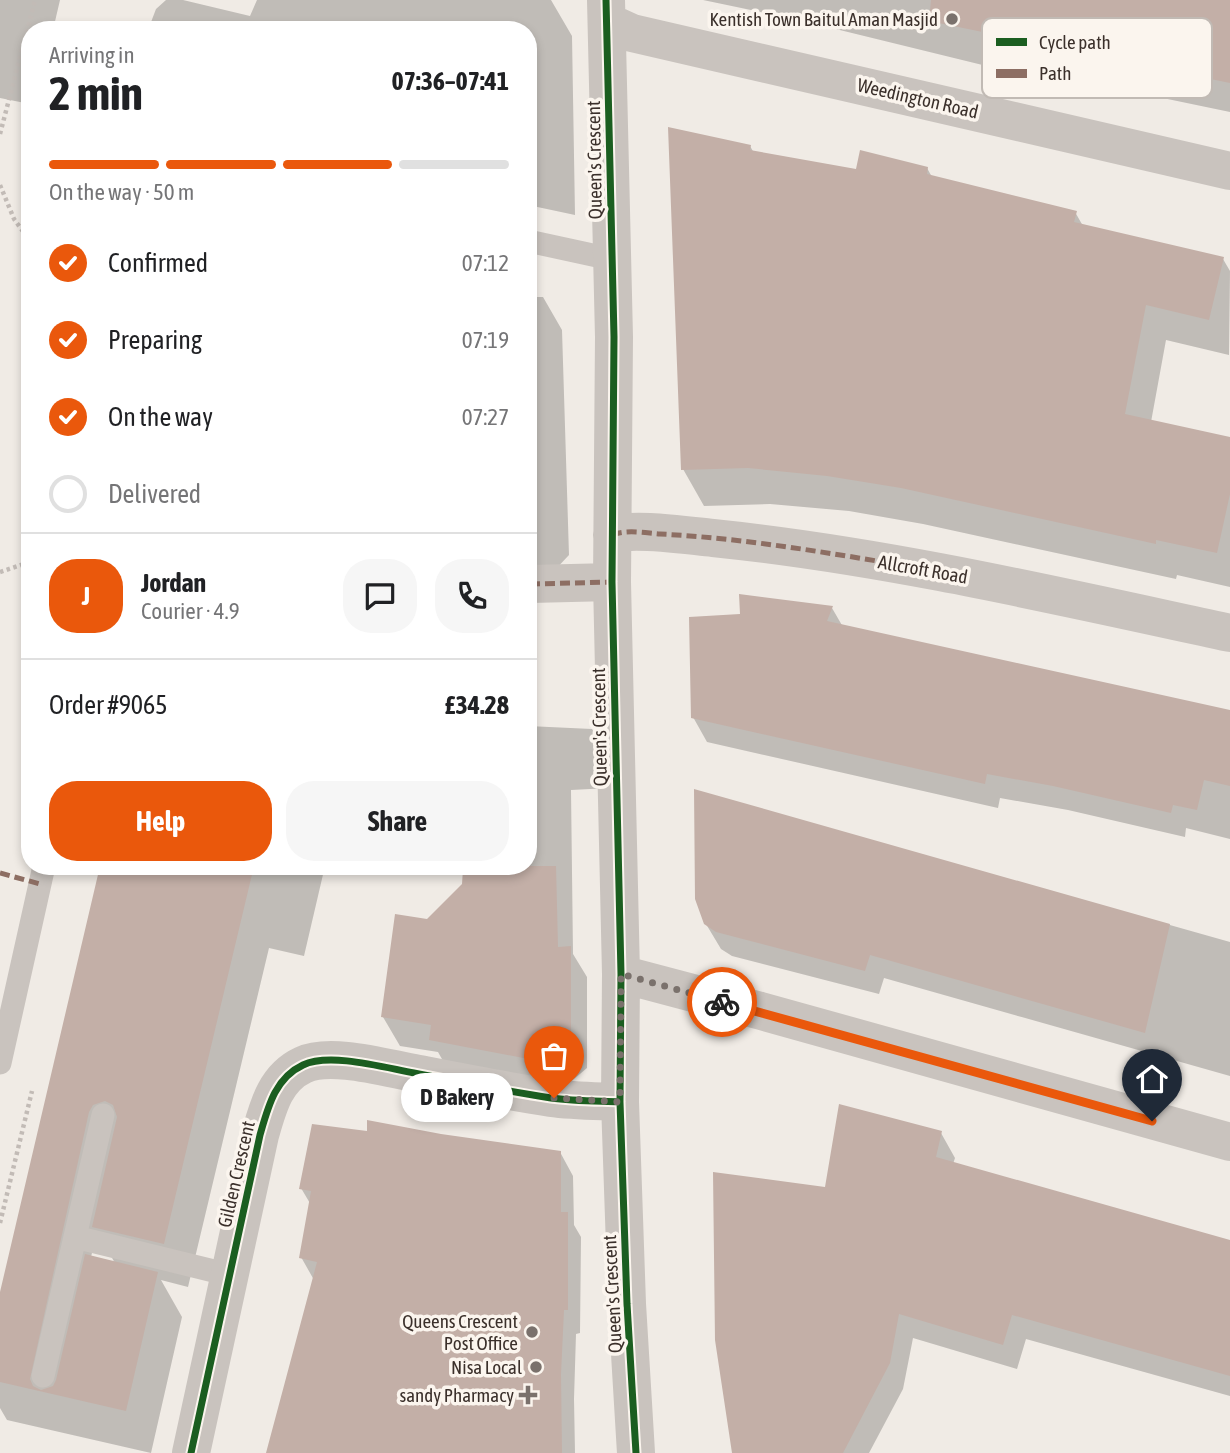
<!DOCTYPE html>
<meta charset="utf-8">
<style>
body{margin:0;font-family:"Asap Condensed",sans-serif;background:#f6f6f6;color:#202124;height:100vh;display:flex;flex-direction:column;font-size:26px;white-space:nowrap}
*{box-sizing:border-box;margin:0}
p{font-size:23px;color:#757577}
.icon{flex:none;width:38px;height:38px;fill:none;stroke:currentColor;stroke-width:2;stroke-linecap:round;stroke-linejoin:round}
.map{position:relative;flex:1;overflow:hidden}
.details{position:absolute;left:21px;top:21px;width:516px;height:854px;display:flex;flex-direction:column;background:#fff;border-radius:28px;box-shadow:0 4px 10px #0003}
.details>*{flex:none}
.pin{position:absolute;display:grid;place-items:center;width:60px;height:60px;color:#fff;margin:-72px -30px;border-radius:50% 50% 50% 0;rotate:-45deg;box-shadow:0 0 7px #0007}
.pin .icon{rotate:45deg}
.courier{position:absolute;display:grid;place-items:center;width:70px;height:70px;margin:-35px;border:5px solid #ea580c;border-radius:50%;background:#fff;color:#222;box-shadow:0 2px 9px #0007}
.bubble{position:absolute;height:49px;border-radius:24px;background:#fff;box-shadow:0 4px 10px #0003;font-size:23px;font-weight:700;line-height:49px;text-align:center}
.overview em{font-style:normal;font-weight:700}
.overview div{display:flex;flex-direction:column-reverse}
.overview{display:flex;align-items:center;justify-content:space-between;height:119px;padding:0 28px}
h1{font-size:46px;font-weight:700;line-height:52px}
.bar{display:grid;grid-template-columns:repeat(4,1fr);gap:10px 7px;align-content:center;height:84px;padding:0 28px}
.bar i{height:9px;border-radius:5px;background:#e0e0e0}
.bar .active{background:#ea580c}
.bar p{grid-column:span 4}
.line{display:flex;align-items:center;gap:18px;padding:0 28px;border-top:2px solid #e0e0e0}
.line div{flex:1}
.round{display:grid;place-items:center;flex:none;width:74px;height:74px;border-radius:28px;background:#f6f6f6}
ol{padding:0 28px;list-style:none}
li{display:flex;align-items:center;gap:21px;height:77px}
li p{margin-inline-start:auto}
li .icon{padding:7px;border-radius:50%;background:#ea580c;color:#fff;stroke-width:4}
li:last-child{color:#757577}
li i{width:38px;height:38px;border:4px solid #e0e0e0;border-radius:50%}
.primary-button{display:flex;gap:14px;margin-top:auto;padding:14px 28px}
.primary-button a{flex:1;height:80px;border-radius:28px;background:#ea580c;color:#fff;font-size:28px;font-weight:700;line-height:80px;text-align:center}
.primary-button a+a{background:#f6f6f6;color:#202124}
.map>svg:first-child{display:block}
.shadow{fill:#0003;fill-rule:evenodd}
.building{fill:#c3afa7}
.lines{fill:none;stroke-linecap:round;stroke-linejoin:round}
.path{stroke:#c2bbb6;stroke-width:4.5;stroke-dasharray:3.5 3.5;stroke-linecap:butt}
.lane{stroke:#c9c3be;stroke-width:23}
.street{stroke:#c9c3be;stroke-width:38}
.quiet{stroke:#8d6e63;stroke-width:5;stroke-dasharray:10 5;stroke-linecap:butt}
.cycleway-casing{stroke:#fbf5ee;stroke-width:11}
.cycleway{stroke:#1b5e20;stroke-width:7}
.done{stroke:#7a716c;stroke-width:7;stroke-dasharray:0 12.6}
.route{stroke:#ea580c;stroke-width:9}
.poi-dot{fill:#7a716c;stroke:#fbf5ee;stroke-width:2.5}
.labels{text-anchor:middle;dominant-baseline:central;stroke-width:7;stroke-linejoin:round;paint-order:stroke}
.poi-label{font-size:19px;fill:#3b302b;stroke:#fbf5ee;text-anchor:end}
.street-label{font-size:19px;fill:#3b302b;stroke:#fbf5ee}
.key{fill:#fbf5ee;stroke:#c1bab4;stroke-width:2}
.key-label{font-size:19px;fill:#3b302b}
</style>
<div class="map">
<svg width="1230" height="1453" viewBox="0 0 1230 1453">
<rect width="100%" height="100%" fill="#f0ebe5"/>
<path class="shadow" d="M0,0H60L53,30H30V104L0,98Z
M166,0H183L250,16L257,0H551L572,36L575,215L528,205V30H148L156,9Z
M703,0H1216L1230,3V112L1009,66L1007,71L803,21Z
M750,146L754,153L857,171L927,168L932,177L1075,212L1083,226L1223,259L1230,271L1229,355L1166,340L1151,422L1230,438V587L1177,575L1176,579L923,524L849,511L770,504L704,506L683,469Z
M528,297H543L562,330L569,555L554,571H528Z
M832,608L843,627L1230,712V839L1186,828L1185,837L1068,810L1000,798L998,808L707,742L693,717Z
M528,726L592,729L609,758L610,788L571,790L573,954L587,977V1068L561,1090L447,1068L438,1052L400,1046L383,1017L427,921L528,866Z
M695,791L1230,942V1076L884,978L879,994L732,956L721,949L706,924Z
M102,866H325L304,956L269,948L188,1287L161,1280L182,1317L151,1453L7,1420L0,1408V1300ZM97,1232L115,1263L91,1257Z
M369,1133L441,1136L560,1152L573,1176L574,1225L581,1237L580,1333L576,1334L574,1399L575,1453H268L314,1280L301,1257L311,1205L301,1188Z
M941,1133L955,1158L953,1164L1230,1242V1396L1026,1339L1017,1369L913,1338L903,1389L869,1453H733L827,1189Z"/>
<path class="building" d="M931,0H1230V83L929,21Z
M668,127L751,145L750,150L856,169L860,150L928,167L927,174L1077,211L1074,222L1224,257L1209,320L1146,305L1125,414L1230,437V494L1217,553L1156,540V544L901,488L827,476L748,468L681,470Z
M739,594L833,606L827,621L1230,710V786L1204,780L1197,810L1173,805L1171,813L1053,786L987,774L985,784L691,718L689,617L740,614Z
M694,789L1170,924L1145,1033L870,955L865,971L716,932L704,924L695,899Z
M100,866H254L164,1244L92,1227L117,1117L113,1105L105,1101L93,1105L89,1112L30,1379L33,1386L41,1390L53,1386L56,1380L85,1254L158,1272L126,1411L0,1382V1292Z
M477,866H556L558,947L571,946V1039L544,1062L429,1040L431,1025L381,1017L395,914L427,919L462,884L463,869H477Z
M839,1104L942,1131L936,1157L1230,1240V1376L1012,1315L1003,1345L899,1314L890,1363L843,1453H732L715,1340L713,1172L825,1187Z
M367,1120L441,1134L561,1151V1212H568V1310H564L561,1374L562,1453H266L317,1262L299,1258L311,1191L299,1189L312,1124L367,1131Z"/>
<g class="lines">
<path class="path" d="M0,134L35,0
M0,185L14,219L30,241
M0,572L30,562
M0,1223L32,1091"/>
<path class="lane" d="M528,241L611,259
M0,1063L44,866
M75,1237L230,1275
M43,1376L103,1115"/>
<path class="street" d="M606,0L614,337L612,582L621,974L620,1102L627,1304L636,1453
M608,22L632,33L1230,171
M612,535C632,527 690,536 713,538C887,556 1058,596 1230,633
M530,584L612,582
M621,974L761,1011L1230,1142
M191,1453L260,1135C268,1107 275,1078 303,1065C330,1052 386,1068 414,1073C460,1082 505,1091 551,1098C573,1101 597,1101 620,1102"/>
<path class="quiet" d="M612,535C627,529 645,533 660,534C739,538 817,551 895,564
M530,584L612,582
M0,873L40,884"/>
<g class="cycleway-casing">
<path id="cycleway" d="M606,0L614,337L612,582L621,974L620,1102L627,1304L636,1453
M191,1453L260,1135C268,1107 275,1078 303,1065C330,1052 386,1068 414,1073C460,1082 505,1091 551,1098C573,1101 597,1101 620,1102"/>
</g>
<use href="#cycleway" class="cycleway"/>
</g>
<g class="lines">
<path class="done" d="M554,1098L620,1102L621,974L722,1002"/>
<path class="route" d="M722,1002L1152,1121"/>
</g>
<g class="poi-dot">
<circle cx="952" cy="19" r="7"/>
<circle cx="532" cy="1332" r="7"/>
<circle cx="536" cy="1367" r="7"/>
<path d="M524.5 1384.5h7v7h7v7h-7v7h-7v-7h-7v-7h7z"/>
</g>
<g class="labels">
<g class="poi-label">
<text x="938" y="19">Kentish Town Baitul Aman Masjid</text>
<text x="518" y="1321">Queens Crescent<tspan x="518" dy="22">Post Office</tspan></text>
<text x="522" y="1367">Nisa Local</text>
<text x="514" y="1395">sandy Pharmacy</text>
</g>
<g class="street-label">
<text transform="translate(918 98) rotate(13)">Weedington Road</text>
<text transform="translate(594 160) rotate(-91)">Queen's Crescent</text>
<text transform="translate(923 569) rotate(10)">Allcroft Road</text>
<text transform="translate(599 727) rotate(-91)">Queen's Crescent</text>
<text transform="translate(236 1174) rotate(-77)">Gilden Crescent</text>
<text transform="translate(612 1294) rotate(-93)">Queen's Crescent</text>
</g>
</g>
<rect x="982" y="18" width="230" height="80" rx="10" class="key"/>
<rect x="996" y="38" width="31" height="8" fill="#1b5e20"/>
<rect x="996" y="69" width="31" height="9" fill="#8d6e63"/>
<g class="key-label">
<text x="1039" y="49">Cycle path</text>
<text x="1039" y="80">Path</text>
</g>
</svg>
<div class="pin" style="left:554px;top:1098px;background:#ea580c"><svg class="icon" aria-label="bag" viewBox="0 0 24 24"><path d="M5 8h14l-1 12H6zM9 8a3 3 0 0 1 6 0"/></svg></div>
<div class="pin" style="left:1152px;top:1121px;background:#1f2937"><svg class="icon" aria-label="home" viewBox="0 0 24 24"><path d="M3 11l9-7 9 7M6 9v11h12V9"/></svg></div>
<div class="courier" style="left:722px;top:1002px"><svg class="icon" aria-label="bike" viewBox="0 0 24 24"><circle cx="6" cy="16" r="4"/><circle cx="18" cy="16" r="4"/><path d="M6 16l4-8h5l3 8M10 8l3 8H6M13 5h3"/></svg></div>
<div class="bubble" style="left:401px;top:1073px;width:112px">D Bakery</div>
<section class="details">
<div class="overview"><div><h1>2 min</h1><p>Arriving in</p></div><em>07:36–07:41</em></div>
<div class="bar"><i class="active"></i><i class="active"></i><i class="active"></i><i></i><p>On the way · 50 m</p></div>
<ol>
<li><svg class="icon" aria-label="check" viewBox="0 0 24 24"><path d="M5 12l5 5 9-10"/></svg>Confirmed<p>07:12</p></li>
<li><svg class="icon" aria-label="check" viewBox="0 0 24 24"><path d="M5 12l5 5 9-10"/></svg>Preparing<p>07:19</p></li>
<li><svg class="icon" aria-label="check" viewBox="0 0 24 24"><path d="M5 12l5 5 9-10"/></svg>On the way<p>07:27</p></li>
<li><i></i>Delivered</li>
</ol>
<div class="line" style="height:126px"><b class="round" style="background:#ea580c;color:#fff">J</b><div><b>Jordan</b><p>Courier · 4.9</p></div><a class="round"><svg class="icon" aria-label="chat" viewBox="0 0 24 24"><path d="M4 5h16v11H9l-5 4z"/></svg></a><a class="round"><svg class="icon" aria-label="phone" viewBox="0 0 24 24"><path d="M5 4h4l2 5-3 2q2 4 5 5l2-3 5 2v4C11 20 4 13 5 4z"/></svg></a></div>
<div class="line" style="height:91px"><div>Order #9065</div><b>£34.28</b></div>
<div class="primary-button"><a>Help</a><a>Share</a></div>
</section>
</div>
